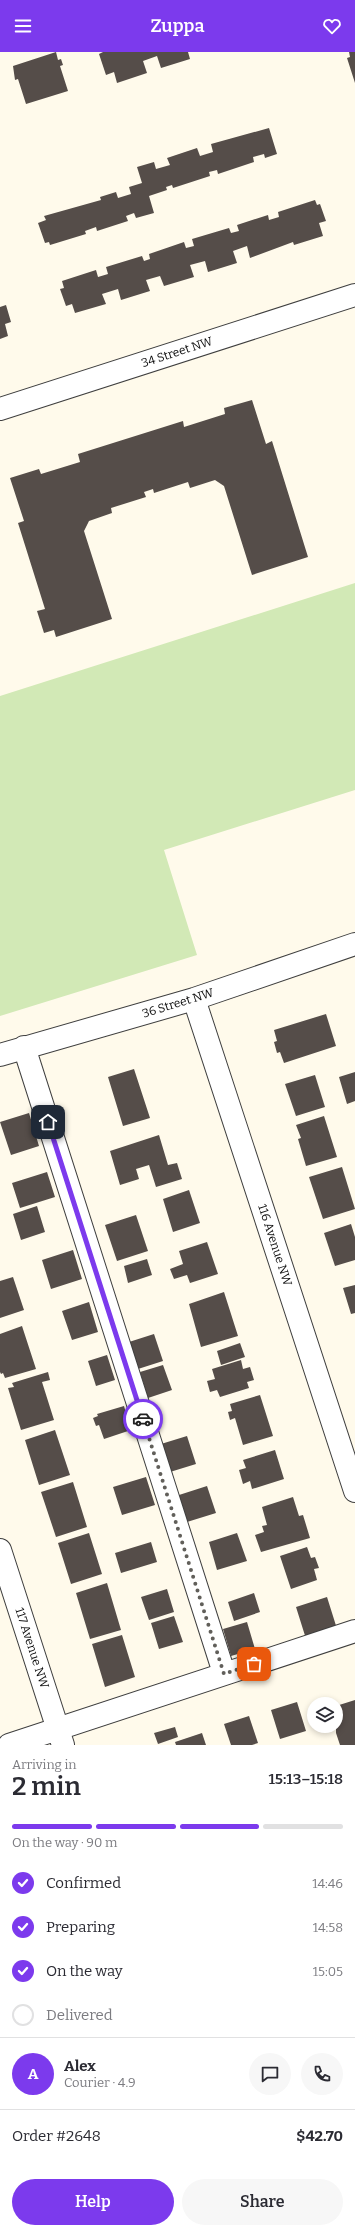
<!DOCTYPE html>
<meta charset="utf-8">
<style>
body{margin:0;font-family:Bitter,serif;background:#f7f7f7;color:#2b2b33;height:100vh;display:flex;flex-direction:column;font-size:15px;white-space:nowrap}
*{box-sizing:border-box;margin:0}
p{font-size:13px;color:#7c7c81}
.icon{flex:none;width:22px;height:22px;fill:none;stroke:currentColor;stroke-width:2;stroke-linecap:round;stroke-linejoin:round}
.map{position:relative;height:1693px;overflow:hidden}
.details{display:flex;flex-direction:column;background:#fff;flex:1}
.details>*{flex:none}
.buttons{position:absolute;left:307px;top:1645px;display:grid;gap:8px}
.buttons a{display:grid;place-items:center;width:36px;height:36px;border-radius:50%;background:#fff;box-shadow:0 2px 6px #0003;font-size:20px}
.pin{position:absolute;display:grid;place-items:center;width:34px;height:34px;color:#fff;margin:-17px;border-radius:8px;box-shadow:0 2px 6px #0006}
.courier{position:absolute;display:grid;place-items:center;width:40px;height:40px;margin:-20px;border:3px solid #7c3aed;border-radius:50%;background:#fff;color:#222;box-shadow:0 1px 5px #0007}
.headline em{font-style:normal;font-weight:600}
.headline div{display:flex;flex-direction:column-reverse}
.headline{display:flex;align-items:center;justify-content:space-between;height:68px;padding:0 12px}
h1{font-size:26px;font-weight:600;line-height:30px}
.bar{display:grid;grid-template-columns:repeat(4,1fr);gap:6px 4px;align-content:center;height:48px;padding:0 12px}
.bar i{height:5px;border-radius:3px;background:#e1e1e2}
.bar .selected{background:#7c3aed}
.bar p{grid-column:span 4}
.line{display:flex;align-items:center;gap:10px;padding:0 12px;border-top:1px solid #e1e1e2}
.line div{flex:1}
.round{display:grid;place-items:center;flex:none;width:42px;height:42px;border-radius:21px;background:#f7f7f7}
ol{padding:0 12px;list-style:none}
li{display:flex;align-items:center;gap:12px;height:44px}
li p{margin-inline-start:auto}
li .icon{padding:4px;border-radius:50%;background:#7c3aed;color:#fff;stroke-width:4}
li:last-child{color:#7c7c81}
li i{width:22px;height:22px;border:2px solid #e1e1e2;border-radius:50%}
.cta{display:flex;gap:8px;margin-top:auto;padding:8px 12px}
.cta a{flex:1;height:46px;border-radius:24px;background:#7c3aed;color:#fff;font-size:16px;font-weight:600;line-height:46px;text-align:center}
.cta a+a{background:#f7f7f7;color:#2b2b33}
header{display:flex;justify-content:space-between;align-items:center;height:52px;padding:0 12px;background:#7c3aed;color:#fff;font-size:18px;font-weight:600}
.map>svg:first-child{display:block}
.green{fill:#d2e9b6}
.building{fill:#554d49}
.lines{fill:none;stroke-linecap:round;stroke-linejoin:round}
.minor-casing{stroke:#3f3f3f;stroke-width:24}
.minor{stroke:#fff;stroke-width:22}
.done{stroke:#615f5a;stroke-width:4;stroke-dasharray:0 7.2}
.route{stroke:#7c3aed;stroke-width:5}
.labels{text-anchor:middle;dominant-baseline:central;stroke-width:4;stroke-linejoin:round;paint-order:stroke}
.street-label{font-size:12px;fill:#0c0c0c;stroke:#fff}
</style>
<header><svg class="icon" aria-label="menu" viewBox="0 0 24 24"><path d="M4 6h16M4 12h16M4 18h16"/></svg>Zuppa<svg class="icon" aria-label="heart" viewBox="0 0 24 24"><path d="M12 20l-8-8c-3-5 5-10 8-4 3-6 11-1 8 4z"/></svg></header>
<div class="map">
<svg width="355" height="1693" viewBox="0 0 355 1693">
<rect width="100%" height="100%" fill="#fffaeb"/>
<path class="green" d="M355,531V738L164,798L197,903L0,964V644Z"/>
<path class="building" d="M56,0L58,8L61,7L63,13L60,14L68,39L26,52L18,27L15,28L13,14Z
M103,0H188L190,7L161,16L157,4L143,9L147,21L117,31L114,20L106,23L99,2Z
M349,0H355V31L347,6L350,5Z
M269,76L277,102L265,106L264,102L253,105L254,110L218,122L217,118L209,120L210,124L173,136L172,133L166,135L167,138L149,144L154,161L136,166L134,161L126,164L128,169L97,179L96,175L85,179L86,182L50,193L49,190L45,191L38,171L46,168L44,164L101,148L100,145L116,140L118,146L131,142L129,135L142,131L137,115L154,110L156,117L170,113L167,106L197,96L200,104L213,100L211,92Z
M315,148L317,153L320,152L326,169L319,171L323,184L294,193L293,190L250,206L247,194L233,199L237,211L208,220L205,209L190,213L194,225L164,234L160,224L146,228L150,239L121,248L118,237L102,242L106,252L75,261L72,252L66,254L60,237L64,236L62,229L96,218L98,225L108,222L106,215L142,204L144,209L150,207L149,202L184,190L186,196L194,194L192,187L229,176L231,181L239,179L237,173L268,163L269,168L279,165L278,160Z
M6,253L11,270L5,272L8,284L0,287V255Z
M252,348L266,392L272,389L308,505L252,523L224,434L215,428L190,436L188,430L154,441L153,437L144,440L146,445L111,456L112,461L89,469L84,479L112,567L56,585L54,578L44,581L37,559L45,557L18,471L24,469L10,426L39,417L41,422L80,410L78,402L183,369L184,375L225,362L224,356Z
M326,962L336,994L284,1011L280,1000L277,1001L274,990L277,989L274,978Z
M134,1017L150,1066L123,1074L108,1025Z
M355,1020V1049L347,1052L339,1025Z
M315,1023L325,1055L296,1064L285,1032Z
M29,1061L39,1094L11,1103L0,1070Z
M324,1064L337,1105L306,1114L298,1087L301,1086L296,1073Z
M159,1083L168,1113L177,1111L182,1127L156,1135L149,1113L136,1117L139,1127L120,1133L110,1099Z
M342,1115L355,1157L323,1167L309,1125Z
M47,1120L55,1145L20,1156L12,1131Z
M189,1138L200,1171L173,1180L163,1147Z
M37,1154L45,1180L21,1188L13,1162Z
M136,1163L148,1199L117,1209L105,1173Z
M351,1172L355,1185V1208L335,1214L324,1181Z
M207,1190L218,1222L190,1231L187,1223L174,1227L170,1217L183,1212L179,1199Z
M73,1198L82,1227L51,1237L42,1208Z
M147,1207L152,1223L128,1231L124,1214Z
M13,1225L24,1258L0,1266V1229Z
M355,1233V1261L351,1262L343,1236Z
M224,1240L238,1284L201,1295L189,1252Z
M89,1250L98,1280L72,1288L62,1259Z
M22,1274L36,1317L5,1326L3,1321L1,1322L0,1320V1282Z
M154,1282L163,1309L138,1317L129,1290Z
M240,1291L245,1305L221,1313L217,1299Z
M107,1303L115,1328L96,1334L88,1309Z
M241,1308L243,1317L250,1315L254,1328L247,1330L249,1336L220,1345L217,1338L210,1340L207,1329L215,1327L212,1317Z
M163,1313L172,1338L148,1346L140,1320Z
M48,1320L50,1328L42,1330L54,1368L21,1378L8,1336L14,1335L12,1331Z
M260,1343L273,1384L243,1393L235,1366L230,1368L228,1360L232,1359L230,1352Z
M124,1354L131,1378L104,1387L99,1373L96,1374L93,1366L98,1364L97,1362Z
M55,1378L70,1423L39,1433L25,1388Z
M187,1384L196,1412L170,1420L161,1392Z
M275,1398L284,1427L252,1437L250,1429L243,1432L239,1418L246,1416L243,1408Z
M146,1425L155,1453L122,1463L113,1435Z
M73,1430L87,1475L56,1485L41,1440Z
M207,1434L216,1461L187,1470L179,1443Z
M293,1445L299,1464L303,1463L310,1486L261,1500L255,1483L264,1480L262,1474L267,1473L262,1455Z
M89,1481L102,1522L71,1532L58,1491Z
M237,1481L247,1509L217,1518L209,1490Z
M151,1490L157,1510L121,1521L115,1501Z
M307,1495L311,1506L315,1505L319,1516L314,1517L317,1528L291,1537L280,1504Z
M107,1531L121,1578L90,1587L76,1541Z
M167,1537L174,1560L149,1568L141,1545Z
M254,1541L260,1560L234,1569L228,1550Z
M327,1545L338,1580L307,1590L296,1555Z
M174,1564L183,1590L159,1597L151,1571Z
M247,1570L255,1597L231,1604L223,1577Z
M122,1583L135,1625L105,1635L92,1592Z
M355,1648V1693H340L336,1681V1654Z
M297,1650L306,1679L280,1687L271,1658Z
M249,1664L258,1691L252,1693H231L224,1672Z
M175,1675L178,1685L158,1692L154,1681Z
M202,1681L206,1693H176L175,1690Z"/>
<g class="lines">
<g class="minor-casing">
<path id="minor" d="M0,357L355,243
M194,947L355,1439
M24,995L224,1621
M0,1003L194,947L355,892
M0,1498L63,1693
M9,1693L355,1579"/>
</g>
<use href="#minor" class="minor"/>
</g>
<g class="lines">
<path class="done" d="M143,1367L224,1622L254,1612"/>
<path class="route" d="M48,1070L143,1367"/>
</g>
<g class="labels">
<g class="street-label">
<text transform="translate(177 300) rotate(-18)">34 Street NW</text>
<text transform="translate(178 951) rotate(-17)">36 Street NW</text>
<text transform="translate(275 1193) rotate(72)">116 Avenue NW</text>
<text transform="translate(32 1596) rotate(72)">117 Avenue NW</text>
</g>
</g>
</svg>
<div class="buttons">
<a><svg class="icon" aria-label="layers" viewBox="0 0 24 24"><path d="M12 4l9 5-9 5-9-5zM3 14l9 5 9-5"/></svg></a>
</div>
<div class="pin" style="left:254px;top:1612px;background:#ea580c"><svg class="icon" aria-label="bag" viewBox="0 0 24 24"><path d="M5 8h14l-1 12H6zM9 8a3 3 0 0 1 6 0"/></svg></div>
<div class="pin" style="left:48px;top:1070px;background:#1f2937"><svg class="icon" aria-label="home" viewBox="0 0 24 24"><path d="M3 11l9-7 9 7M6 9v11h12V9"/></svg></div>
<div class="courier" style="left:143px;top:1367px"><svg class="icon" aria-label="car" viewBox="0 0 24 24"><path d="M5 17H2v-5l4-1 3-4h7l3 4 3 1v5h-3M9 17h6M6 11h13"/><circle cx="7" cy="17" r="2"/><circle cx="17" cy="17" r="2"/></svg></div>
</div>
<section class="details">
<div class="headline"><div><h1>2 min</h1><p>Arriving in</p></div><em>15:13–15:18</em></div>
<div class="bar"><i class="selected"></i><i class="selected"></i><i class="selected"></i><i></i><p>On the way · 90 m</p></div>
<ol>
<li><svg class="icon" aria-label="check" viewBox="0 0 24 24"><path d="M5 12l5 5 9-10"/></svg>Confirmed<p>14:46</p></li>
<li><svg class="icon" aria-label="check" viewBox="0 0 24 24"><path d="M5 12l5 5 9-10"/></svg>Preparing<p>14:58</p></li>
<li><svg class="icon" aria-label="check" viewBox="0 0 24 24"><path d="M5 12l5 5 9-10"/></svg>On the way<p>15:05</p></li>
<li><i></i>Delivered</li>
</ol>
<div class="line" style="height:72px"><b class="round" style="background:#7c3aed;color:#fff">A</b><div><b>Alex</b><p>Courier · 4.9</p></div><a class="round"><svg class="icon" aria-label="chat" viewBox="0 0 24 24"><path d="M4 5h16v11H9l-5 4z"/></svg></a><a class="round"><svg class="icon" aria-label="phone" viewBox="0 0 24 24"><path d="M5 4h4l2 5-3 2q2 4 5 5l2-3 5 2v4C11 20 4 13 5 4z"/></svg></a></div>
<div class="line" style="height:52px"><div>Order #2648</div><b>$42.70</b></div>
<div class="cta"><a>Help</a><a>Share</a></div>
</section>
